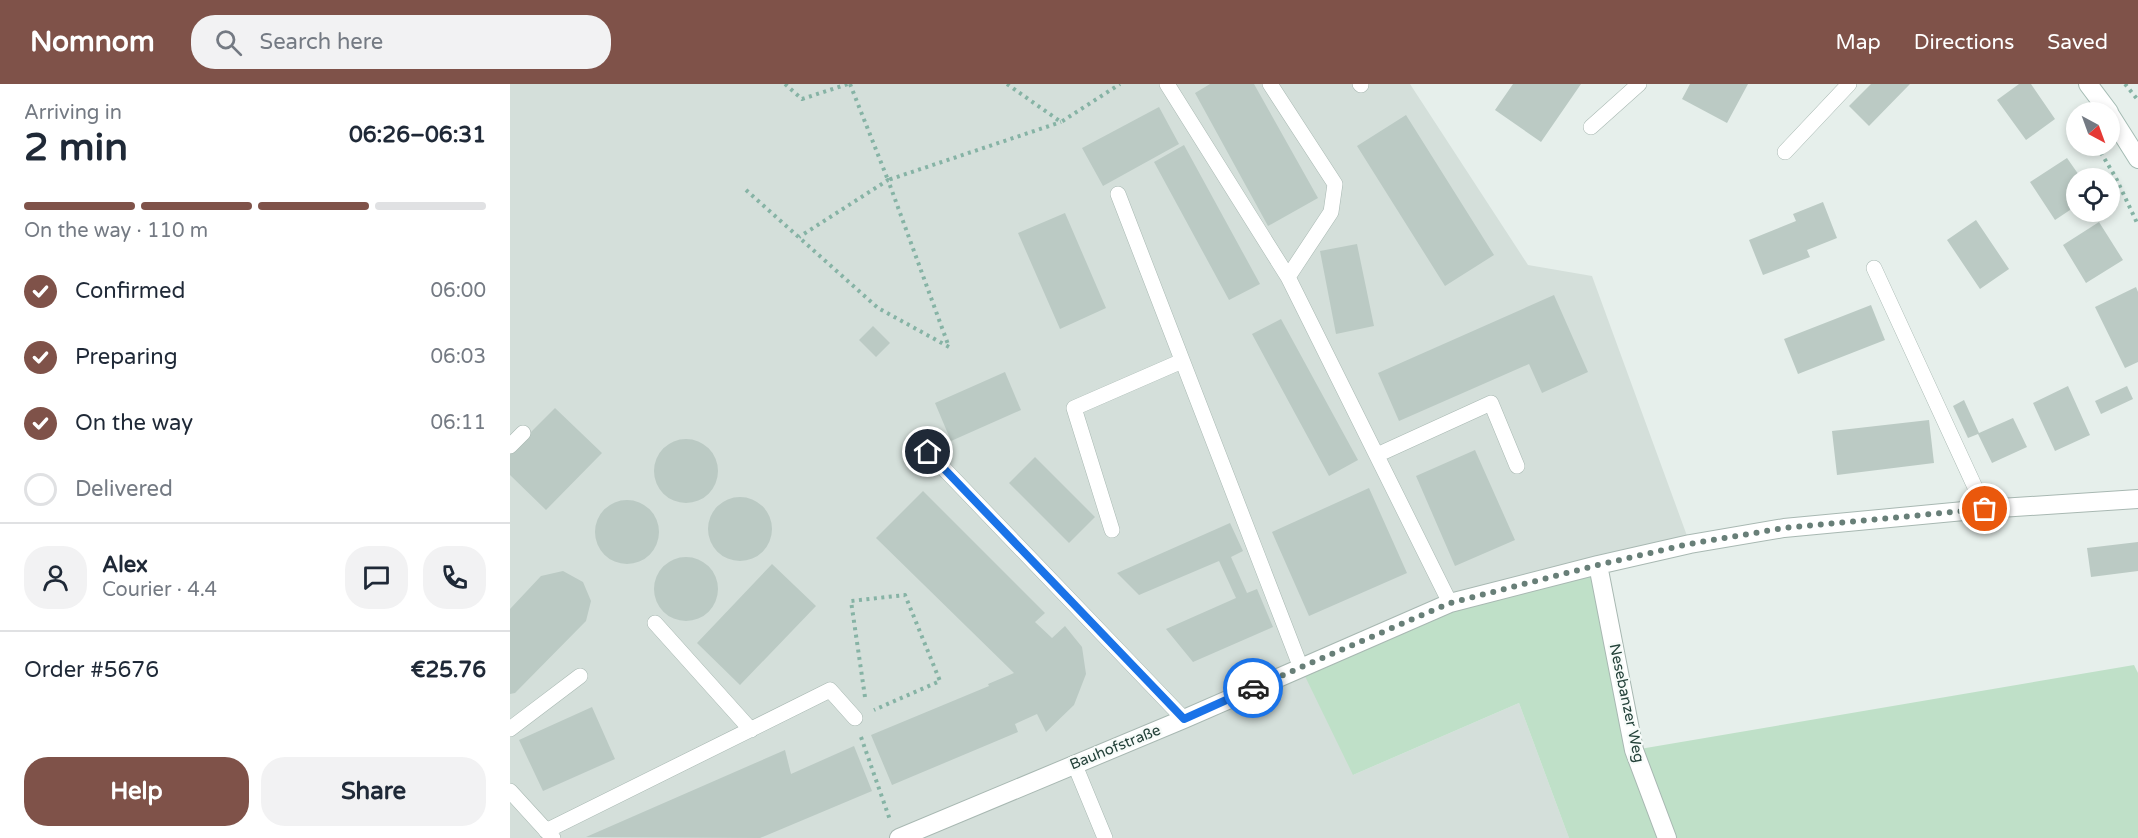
<!DOCTYPE html>
<meta charset="utf-8">
<style>
body{margin:0;font-family:"Varela Round",sans-serif;background:#f2f2f3;color:#1f2937;height:100vh;display:flex;flex-direction:column;font-size:22px;white-space:nowrap}
*{box-sizing:border-box;margin:0}
p{font-size:20px;color:#747a83}
.icon{flex:none;width:33px;height:33px;fill:none;stroke:currentColor;stroke-width:2;stroke-linecap:round;stroke-linejoin:round}
.map{position:relative;flex:1;overflow:hidden}
.side{display:flex;flex-direction:column;background:#fff;width:510px}
.side>*{flex:none}
.needle{width:39px;rotate:139deg}
.fabs{position:absolute;left:1556px;top:18px;display:grid;gap:12px}
.fabs a{display:grid;place-items:center;width:54px;height:54px;border-radius:50%;background:#fff;box-shadow:0 3px 9px #0003;font-size:30px}
.pin{position:absolute;display:grid;place-items:center;width:51px;height:51px;color:#fff;margin:-26px;border:3px solid #fff;border-radius:50%;box-shadow:0 2px 6px #0007}
.courier{position:absolute;display:grid;place-items:center;width:60px;height:60px;margin:-30px;border:4px solid #1a73e8;border-radius:50%;background:#fff;color:#222;box-shadow:0 2px 8px #0007}
.headline em{font-style:normal;font-weight:700}
.headline div{display:flex;flex-direction:column-reverse}
.headline{display:flex;align-items:center;justify-content:space-between;height:102px;padding:0 24px}
h1{font-size:39px;font-weight:700;line-height:45px}
.bar{display:grid;grid-template-columns:repeat(4,1fr);gap:9px 6px;align-content:center;height:72px;padding:0 24px}
.bar i{height:8px;border-radius:4px;background:#e0e1e3}
.bar .active{background:#7f5249}
.bar p{grid-column:span 4}
.line{display:flex;align-items:center;gap:15px;padding:0 24px;border-top:2px solid #e0e1e3}
.line div{flex:1}
.round{display:grid;place-items:center;flex:none;width:63px;height:63px;border-radius:24px;background:#f2f2f3}
ol{padding:0 24px;list-style:none}
li{display:flex;align-items:center;gap:18px;height:66px}
li p{margin-inline-start:auto}
li .icon{padding:6px;border-radius:50%;background:#7f5249;color:#fff;stroke-width:4}
li:last-child{color:#747a83}
li i{width:33px;height:33px;border:3px solid #e0e1e3;border-radius:50%}
.primary-button{display:flex;gap:12px;margin-top:auto;padding:12px 24px}
.primary-button a{flex:1;height:69px;border-radius:24px;background:#7f5249;color:#fff;font-size:24px;font-weight:700;line-height:69px;text-align:center}
.primary-button a+a{background:#f2f2f3;color:#1f2937}
header{display:flex;align-items:center;gap:36px;box-sizing:border-box;height:84px;padding:0 30px;background:#7f5249;color:#fff}
header strong{font-size:28px}
nav{display:flex;gap:33px;margin-inline-start:auto;font-size:21px}
.search{width:420px;height:54px;background:#f2f2f3;display:flex;align-items:center;gap:15px;box-sizing:border-box;padding:0 21px;border-radius:24px;color:#747a83;font-size:22px}
main{display:flex;flex:1;min-height:0}
.map>svg:first-child{display:block}
.built{fill:#d4dfda}
.green{fill:#bfe0c8}
.building{fill:#bbcac4}
.lines{fill:none;stroke-linecap:round;stroke-linejoin:round}
.lane-casing{stroke:#a8b8b2;stroke-width:16}
.street-casing{stroke:#a8b8b2;stroke-width:20}
.secondary-casing{stroke:#a4bbb3;stroke-width:20}
.path{stroke:#86b3a5;stroke-width:4;stroke-dasharray:3 4.5;stroke-linecap:butt}
.lane{stroke:#fff;stroke-width:15}
.street{stroke:#fff;stroke-width:18}
.secondary{stroke:#fff;stroke-width:18}
.done{stroke:#687f78;stroke-width:6;stroke-dasharray:0 10.8}
.route{stroke:#1a73e8;stroke-width:8}
.labels{text-anchor:middle;dominant-baseline:central;stroke-width:4.5;stroke-linejoin:round;paint-order:stroke}
.street-label{font-size:15px;fill:#24423a;stroke:#f7fbf9}
</style>
<header>
<strong>Nomnom</strong>
<div class="search"><svg class="icon" aria-label="search" viewBox="0 0 24 24"><circle cx="10" cy="10" r="6"/><path d="M15 15l6 6"/></svg>Search here</div>
<nav><a>Map</a><a>Directions</a><a>Saved</a></nav>
</header>
<main>
<section class="side">
<div class="headline"><div><h1>2 min</h1><p>Arriving in</p></div><em>06:26–06:31</em></div>
<div class="bar"><i class="active"></i><i class="active"></i><i class="active"></i><i></i><p>On the way · 110 m</p></div>
<ol>
<li><svg class="icon" aria-label="check" viewBox="0 0 24 24"><path d="M5 12l5 5 9-10"/></svg>Confirmed<p>06:00</p></li>
<li><svg class="icon" aria-label="check" viewBox="0 0 24 24"><path d="M5 12l5 5 9-10"/></svg>Preparing<p>06:03</p></li>
<li><svg class="icon" aria-label="check" viewBox="0 0 24 24"><path d="M5 12l5 5 9-10"/></svg>On the way<p>06:11</p></li>
<li><i></i>Delivered</li>
</ol>
<div class="line" style="height:108px"><a class="round"><svg class="icon" aria-label="person" viewBox="0 0 24 24"><circle cx="12" cy="8" r="4"/><path d="M4 21q1-7 8-7t8 7"/></svg></a><div><b>Alex</b><p>Courier · 4.4</p></div><a class="round"><svg class="icon" aria-label="chat" viewBox="0 0 24 24"><path d="M4 5h16v11H9l-5 4z"/></svg></a><a class="round"><svg class="icon" aria-label="phone" viewBox="0 0 24 24"><path d="M5 4h4l2 5-3 2q2 4 5 5l2-3 5 2v4C11 20 4 13 5 4z"/></svg></a></div>
<div class="line" style="height:78px"><div>Order #5676</div><b>€25.76</b></div>
<div class="primary-button"><a>Help</a><a>Share</a></div>
</section>
<div class="map">
<svg width="1628" height="754" viewBox="0 0 1628 754">
<rect width="100%" height="100%" fill="#e6efeb"/>
<path class="built" d="M0,0H900L1018,181L1082,192L1180,460L1088,481L843,691L1009,619L1059,754H0Z"/>
<path class="green" d="M1088,481L1124,666L1624,581L1628,589V754H1059L1009,619L843,691L791,584L940,519Z"/>
<path class="building" d="M700,0H744L808,114L758,142L685,9Z
M1003,0H1071L1031,58L985,26Z
M1180,0H1238L1217,39L1172,15Z
M1361,0H1400L1359,42L1339,22Z
M1509,0H1521L1545,35L1516,56L1487,16Z
M649,23L669,60L593,102L572,64Z
M896,31L984,171L935,202L847,62Z
M674,61L750,200L719,216L644,78Z
M1557,74L1571,94H1566V122L1545,136L1520,98Z
M1313,118L1327,154L1297,166L1300,173L1253,191L1239,156L1286,137L1283,130Z
M555,129L596,224L550,245L508,149Z
M1466,136L1499,185L1470,205L1437,156Z
M1589,138L1613,176L1576,199L1553,161Z
M847,160L864,242L826,250L810,167Z
M1626,203L1628,208V278L1615,284L1585,223Z
M1044,211L1078,288L1032,309L1019,280L889,337L868,289Z
M1361,221L1375,256L1288,290L1274,255Z
M771,235L848,376L819,392L742,250Z
M363,242L380,259L366,273L349,256Z
M495,288L511,326L441,357L425,319Z
M1558,302L1580,351L1545,367L1523,319Z
M1617,302L1623,315L1591,330L1585,317Z
M1454,316L1469,349L1503,334L1517,363L1482,379L1468,350L1458,354L1443,322Z
M45,324L92,369L36,426L0,391V369Z
M1419,336L1424,379L1327,391L1322,347Z
M144 387a32 32 0 1 1 64 0a32 32 0 1 1-64 0Z
M965,366L1005,456L945,482L906,392Z
M525,373L585,433L559,459L499,399Z
M859,404L897,489L799,532L762,448Z
M413,407L535,529L525,538L542,554L555,542L572,563L576,590L564,621L536,648L527,630L505,640L508,648L382,701L361,651L479,602L478,600L504,589L366,454Z
M198 445a32 32 0 1 1 64 0a32 32 0 1 1-64 0Z
M85 448a32 32 0 1 1 64 0a32 32 0 1 1-64 0Z
M720,439L733,467L721,473L737,509L747,505L763,543L683,578L656,545L726,514L709,477L629,511L607,489Z
M1628,458V487L1581,493L1577,464Z
M144 505a32 32 0 1 1 64 0a32 32 0 1 1-64 0Z
M262,480L306,522L230,601L187,559Z
M53,487L73,498L81,517L76,537L5,609L0,610V525L31,492Z
M82,623L105,675L33,707L9,656Z
M344,662L362,707L250,754L76,753L275,666L281,690Z"/>
<g class="lines">
<g class="lane-casing">
<path id="lane" d="M657,0L778,193L940,519
M760,0L825,100L821,128L778,193
M850,0L851,1
M1081,43L1129,0
M1275,68L1339,0
M608,110L791,584
M1364,184L1475,425
M0,362L13,349
M418,368L674,635
M867,371L981,319L1007,382
M602,446L564,324L672,277
M145,539L241,646
M0,645L70,592
M564,679L595,754
M0,707L43,754
M36,747L320,606L345,634"/>
</g>
<g class="street-casing">
<path id="street" d="M1088,481L1124,666L1157,754
M389,754L674,635L940,519L1088,481L1180,460L1274,444L1475,425L1628,415"/>
</g>
<g class="secondary-casing">
<path id="secondary" d="M1578,0L1599,28
M1599,29L1628,75"/>
</g>
<path class="path" d="M275,0L292,15L338,0
M340,0L378,96L551,38
M497,0L551,38L610,0
M1615,0L1628,16
M1587,62L1606,94L1628,141
M236,106L368,224L439,263L378,96L289,153
M355,613L341,517L395,511L430,597L364,626
M351,653L380,736"/>
<use href="#lane" class="lane"/>
<use href="#street" class="street"/>
<use href="#secondary" class="secondary"/>
</g>
<g class="lines">
<path class="done" d="M743,604L940,519L1088,481L1179,460L1274,444L1475,425"/>
<path class="route" d="M418,368L674,635L743,604"/>
</g>
<g class="labels">
<g class="street-label">
<text transform="translate(1117 619) rotate(78)">Nesebanzer Weg</text>
<text transform="translate(605 663) rotate(-22)">Bauhofstraße</text>
</g>
</g>
</svg>
<div class="fabs">
<a><svg class="needle" viewBox="-14 -14 28 28"><path d="M0-13l5 13h-10z" fill="#e53935"/><path d="M0 13l5-13h-10z" fill="#747a83"/></svg></a>
<a><svg class="icon" aria-label="locate" viewBox="0 0 24 24"><circle cx="12" cy="12" r="6"/><path d="M12 2v4M12 18v4M2 12h4M18 12h4"/></svg></a>
</div>
<div class="pin" style="left:1475px;top:425px;background:#ea580c"><svg class="icon" aria-label="bag" viewBox="0 0 24 24"><path d="M5 8h14l-1 12H6zM9 8a3 3 0 0 1 6 0"/></svg></div>
<div class="pin" style="left:418px;top:368px;background:#1f2937"><svg class="icon" aria-label="home" viewBox="0 0 24 24"><path d="M3 11l9-7 9 7M6 9v11h12V9"/></svg></div>
<div class="courier" style="left:743px;top:604px"><svg class="icon" aria-label="car" viewBox="0 0 24 24"><path d="M5 17H2v-5l4-1 3-4h7l3 4 3 1v5h-3M9 17h6M6 11h13"/><circle cx="7" cy="17" r="2"/><circle cx="17" cy="17" r="2"/></svg></div>
</div>
</main>
